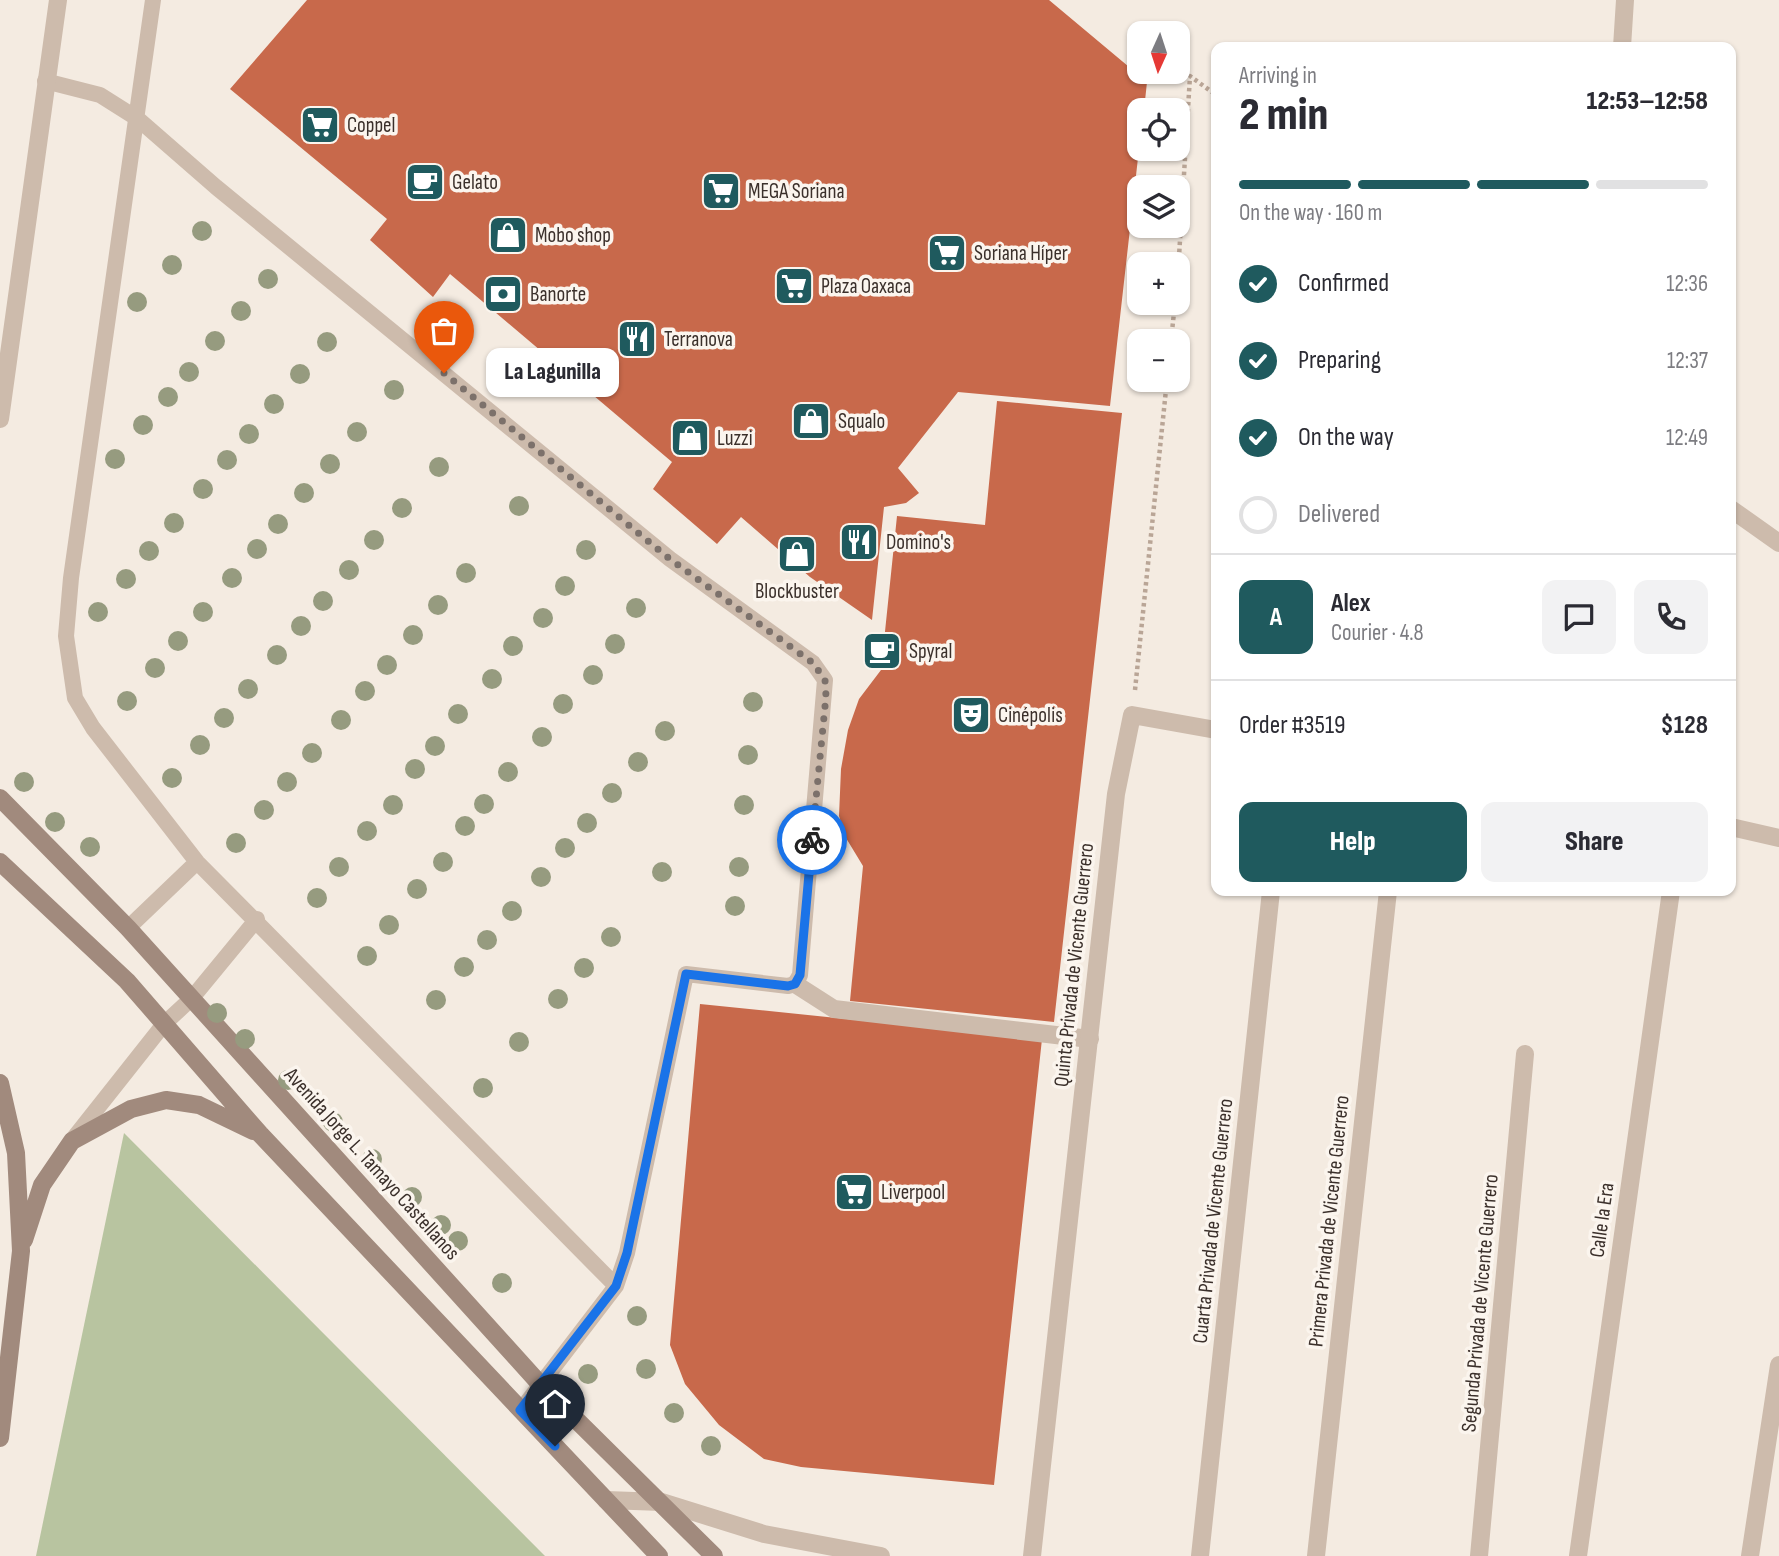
<!DOCTYPE html>
<meta charset="utf-8">
<style>
body{margin:0;font-family:"Sofia Sans Condensed",sans-serif;background:#f2f2f3;color:#2b2b33;height:100vh;display:flex;flex-direction:column;font-size:26px;white-space:nowrap}
*{box-sizing:border-box;margin:0}
p{font-size:23px;color:#7c7c81}
.icon{flex:none;width:38px;height:38px;fill:none;stroke:currentColor;stroke-width:2;stroke-linecap:round;stroke-linejoin:round}
.map{position:relative;flex:1;overflow:hidden}
.drawer{position:absolute;left:1211px;top:42px;width:525px;height:854px;display:flex;flex-direction:column;background:#fff;border-radius:14px;box-shadow:0 2px 5px #0004}
.drawer>*{flex:none}
.needle{width:46px;rotate:183deg}
.tools{position:absolute;left:1127px;top:21px;display:grid;gap:14px}
.tools a{display:grid;place-items:center;width:63px;height:63px;border-radius:14px;background:#fff;box-shadow:0 2px 5px #0004;font-size:35px}
.pin{position:absolute;display:grid;place-items:center;width:60px;height:60px;color:#fff;margin:-72px -30px;border-radius:50% 50% 50% 0;rotate:-45deg;box-shadow:0 0 7px #0007}
.pin .icon{rotate:45deg}
.courier{position:absolute;display:grid;place-items:center;width:70px;height:70px;margin:-35px;border:5px solid #1a73e8;border-radius:50%;background:#fff;color:#222;box-shadow:0 2px 9px #0007}
.bubble{position:absolute;height:49px;border-radius:14px;background:#fff;box-shadow:0 2px 5px #0004;font-size:23px;font-weight:800;line-height:49px;text-align:center}
.head em{font-style:normal;font-weight:800}
.head div{display:flex;flex-direction:column-reverse}
.head{display:flex;align-items:center;justify-content:space-between;height:119px;padding:0 28px}
h1{font-size:46px;font-weight:800;line-height:52px}
.bar{display:grid;grid-template-columns:repeat(4,1fr);gap:10px 7px;align-content:center;height:84px;padding:0 28px}
.bar i{height:9px;border-radius:5px;background:#e1e1e2}
.bar .on{background:#1f5a5e}
.bar p{grid-column:span 4}
.line{display:flex;align-items:center;gap:18px;padding:0 28px;border-top:2px solid #e1e1e2}
.line div{flex:1}
.round{display:grid;place-items:center;flex:none;width:74px;height:74px;border-radius:14px;background:#f2f2f3}
ol{padding:0 28px;list-style:none}
li{display:flex;align-items:center;gap:21px;height:77px}
li p{margin-inline-start:auto}
li .icon{padding:7px;border-radius:50%;background:#1f5a5e;color:#fff;stroke-width:4}
li:last-child{color:#7c7c81}
li i{width:38px;height:38px;border:4px solid #e1e1e2;border-radius:50%}
.primary-button{display:flex;gap:14px;margin-top:auto;padding:14px 28px}
.primary-button a{flex:1;height:80px;border-radius:14px;background:#1f5a5e;color:#fff;font-size:28px;font-weight:800;line-height:80px;text-align:center}
.primary-button a+a{background:#f2f2f3;color:#2b2b33}
.map>svg:first-child{display:block}
.green{fill:#b8c4a0}
.building{fill:#c8694b}
.lines{fill:none;stroke-linecap:round;stroke-linejoin:round}
.path{stroke:#b9a596;stroke-width:4.5;stroke-dasharray:3.5 3.5;stroke-linecap:butt}
.service{stroke:#cdbbac;stroke-width:16}
.pedestrian{stroke:#cdbbac;stroke-width:18}
.minor{stroke:#cdbbac;stroke-width:18}
.tertiary{stroke:#cdbbac;stroke-width:18}
.secondary{stroke:#a18a7d;stroke-width:18}
.tree{fill:#969b7f}
.done{stroke:#7c716b;stroke-width:7;stroke-dasharray:0 12.6}
.route{stroke:#1a73e8;stroke-width:9}
.labels{text-anchor:middle;dominant-baseline:central;stroke-width:7;stroke-linejoin:round;paint-order:stroke}
.poi-label{font-size:21px;fill:#3b302b;stroke:#fbf5ee;text-anchor:start}
.street-label{font-size:21px;fill:#3b302b;stroke:#fbf5ee}
</style>
<div class="map">
<svg width="1779" height="1556" viewBox="0 0 1779 1556">
<rect width="100%" height="100%" fill="#f4ebe1"/>
<path class="green" d="M124,1133L545,1556H36Z"/>
<path class="building" d="M307,0H1049L1147,82L1144,110H1139V149L1110,406L958,392L898,468L919,493L906,503L884,507L872,620L810,577L741,517L717,544L653,489L672,462L450,274L433,297L370,240L387,219L230,89Z
M997,401L1122,413L1054,1022L850,1001L863,866L846,838L839,816L841,769L848,730L859,699L881,670L897,516L985,525Z
M700,1004L1042,1039L994,1485L801,1467L764,1459L719,1425L685,1384L670,1345Z"/>
<g class="lines">
<path class="path" d="M1178,273L1190,76L1216,95
M1171,341L1175,303
M1135,690L1167,380"/>
<path class="service" d="M153,0L71,578L66,636L75,698L93,728L197,862L616,1286
M45,81L100,95L138,119L216,187L670,559L813,663L825,680L800,975L795,984L788,986L686,974L627,1253L616,1286L521,1410
M128,928L197,862
M73,1139L164,1024L192,998L257,919"/>
<path class="pedestrian" d="M795,984L834,1009L1090,1039"/>
<path class="minor" d="M1622,47L1625,0
M0,419L58,0
M1731,509L1779,543
M1731,827L1779,838
M1032,1556L1116,794L1132,715L1216,730
M1200,1556L1271,891
M1316,1556L1388,891
M1479,1556L1525,1054
M1578,1556L1671,891
M1750,1556L1779,1365"/>
<path class="tertiary" d="M606,1500L662,1502L764,1534L881,1556"/>
<path class="secondary" d="M0,798L128,928L539,1383L714,1556
M0,862L127,981L260,1134L659,1556
M0,1083L16,1153L21,1251L0,1438
M24,1240L42,1185L72,1141L131,1109L166,1100L199,1105L253,1131"/>
</g>
<g class="tree">
<circle cx="202" cy="231" r="10"/>
<circle cx="172" cy="265" r="10"/>
<circle cx="268" cy="279" r="10"/>
<circle cx="137" cy="302" r="10"/>
<circle cx="241" cy="311" r="10"/>
<circle cx="215" cy="341" r="10"/>
<circle cx="327" cy="342" r="10"/>
<circle cx="189" cy="372" r="10"/>
<circle cx="300" cy="374" r="10"/>
<circle cx="394" cy="390" r="10"/>
<circle cx="168" cy="397" r="10"/>
<circle cx="274" cy="404" r="10"/>
<circle cx="143" cy="425" r="10"/>
<circle cx="357" cy="432" r="10"/>
<circle cx="249" cy="434" r="10"/>
<circle cx="115" cy="459" r="10"/>
<circle cx="227" cy="460" r="10"/>
<circle cx="330" cy="464" r="10"/>
<circle cx="439" cy="467" r="10"/>
<circle cx="203" cy="489" r="10"/>
<circle cx="304" cy="493" r="10"/>
<circle cx="519" cy="506" r="10"/>
<circle cx="402" cy="508" r="10"/>
<circle cx="174" cy="523" r="10"/>
<circle cx="278" cy="524" r="10"/>
<circle cx="374" cy="540" r="10"/>
<circle cx="257" cy="549" r="10"/>
<circle cx="586" cy="550" r="10"/>
<circle cx="149" cy="551" r="10"/>
<circle cx="349" cy="570" r="10"/>
<circle cx="466" cy="573" r="10"/>
<circle cx="232" cy="578" r="10"/>
<circle cx="126" cy="579" r="10"/>
<circle cx="565" cy="586" r="10"/>
<circle cx="323" cy="601" r="10"/>
<circle cx="438" cy="605" r="10"/>
<circle cx="636" cy="608" r="10"/>
<circle cx="98" cy="612" r="10"/>
<circle cx="203" cy="612" r="10"/>
<circle cx="543" cy="618" r="10"/>
<circle cx="301" cy="626" r="10"/>
<circle cx="413" cy="635" r="10"/>
<circle cx="178" cy="641" r="10"/>
<circle cx="615" cy="644" r="10"/>
<circle cx="513" cy="646" r="10"/>
<circle cx="277" cy="655" r="10"/>
<circle cx="387" cy="665" r="10"/>
<circle cx="155" cy="668" r="10"/>
<circle cx="593" cy="675" r="10"/>
<circle cx="492" cy="679" r="10"/>
<circle cx="248" cy="689" r="10"/>
<circle cx="365" cy="691" r="10"/>
<circle cx="127" cy="701" r="10"/>
<circle cx="753" cy="702" r="10"/>
<circle cx="563" cy="704" r="10"/>
<circle cx="458" cy="714" r="10"/>
<circle cx="224" cy="718" r="10"/>
<circle cx="341" cy="720" r="10"/>
<circle cx="665" cy="731" r="10"/>
<circle cx="542" cy="737" r="10"/>
<circle cx="200" cy="745" r="10"/>
<circle cx="435" cy="746" r="10"/>
<circle cx="312" cy="753" r="10"/>
<circle cx="748" cy="755" r="10"/>
<circle cx="638" cy="762" r="10"/>
<circle cx="415" cy="769" r="10"/>
<circle cx="508" cy="772" r="10"/>
<circle cx="172" cy="778" r="10"/>
<circle cx="24" cy="782" r="10"/>
<circle cx="287" cy="782" r="10"/>
<circle cx="612" cy="793" r="10"/>
<circle cx="484" cy="804" r="10"/>
<circle cx="393" cy="805" r="10"/>
<circle cx="744" cy="805" r="10"/>
<circle cx="264" cy="810" r="10"/>
<circle cx="55" cy="822" r="10"/>
<circle cx="587" cy="823" r="10"/>
<circle cx="465" cy="826" r="10"/>
<circle cx="367" cy="831" r="10"/>
<circle cx="236" cy="843" r="10"/>
<circle cx="90" cy="847" r="10"/>
<circle cx="565" cy="848" r="10"/>
<circle cx="443" cy="862" r="10"/>
<circle cx="339" cy="867" r="10"/>
<circle cx="739" cy="867" r="10"/>
<circle cx="662" cy="872" r="10"/>
<circle cx="541" cy="877" r="10"/>
<circle cx="417" cy="889" r="10"/>
<circle cx="317" cy="898" r="10"/>
<circle cx="735" cy="906" r="10"/>
<circle cx="512" cy="911" r="10"/>
<circle cx="389" cy="925" r="10"/>
<circle cx="611" cy="937" r="10"/>
<circle cx="487" cy="940" r="10"/>
<circle cx="367" cy="956" r="10"/>
<circle cx="464" cy="967" r="10"/>
<circle cx="584" cy="968" r="10"/>
<circle cx="558" cy="999" r="10"/>
<circle cx="436" cy="1000" r="10"/>
<circle cx="217" cy="1013" r="10"/>
<circle cx="245" cy="1039" r="10"/>
<circle cx="519" cy="1042" r="10"/>
<circle cx="288" cy="1080" r="10"/>
<circle cx="483" cy="1088" r="10"/>
<circle cx="333" cy="1122" r="10"/>
<circle cx="372" cy="1159" r="10"/>
<circle cx="412" cy="1197" r="10"/>
<circle cx="441" cy="1225" r="10"/>
<circle cx="458" cy="1241" r="10"/>
<circle cx="502" cy="1283" r="10"/>
<circle cx="637" cy="1316" r="10"/>
<circle cx="646" cy="1369" r="10"/>
<circle cx="588" cy="1374" r="10"/>
<circle cx="674" cy="1413" r="10"/>
<circle cx="711" cy="1446" r="10"/>
</g>
<g class="lines">
<path class="done" d="M444,373L670,559L813,663L825,680L826,696L812,840"/>
<path class="route" d="M555,1446L520,1410L616,1286L627,1253L686,974L788,986L795,984L800,975L812,840"/>
</g>
<defs>
<g id="supermarket-square" transform="scale(2.0125)"><rect x="-9" y="-9" width="18" height="18" rx="4" fill="#1f5a5e" stroke="#fbf5ee"/><path d="M-6-5.5h2.5l.6 2H6L4.5 2H-2.5L-4.4-4H-6ZM-1.5 3.2a1.3 1.3 0 1 0 .1 0ZM3 3.2a1.3 1.3 0 1 0 .1 0Z" fill="#fff"/></g>
<g id="cafe-square" transform="scale(2.0125)"><rect x="-9" y="-9" width="18" height="18" rx="4" fill="#1f5a5e" stroke="#fbf5ee"/><path d="M-5.5-4.5H6V0H3Q3 3.5 0 3.5H-2.5Q-5.5 3.5-5.5 0ZM3-3.2v2h1.7v-2ZM-6 4.5H4V6H-6Z" fill="#fff"/></g>
<g id="shop-square" transform="scale(2.0125)"><rect x="-9" y="-9" width="18" height="18" rx="4" fill="#1f5a5e" stroke="#fbf5ee"/><path d="M-5-2.5h2.3a2.7 3.5 0 0 1 5.4 0H5L5.5 6h-11ZM-1.5-2.5h3a1.5 2.3 0 0 0-3 0Z" fill="#fff"/></g>
<g id="bank-square" transform="scale(2.0125)"><rect x="-9" y="-9" width="18" height="18" rx="4" fill="#1f5a5e" stroke="#fbf5ee"/><path d="M-6-4H6V4H-6ZM0-2.3a2.3 2.3 0 1 0 0 4.6a2.3 2.3 0 1 0 0-4.6Z" fill="#fff"/></g>
<g id="restaurant-square" transform="scale(2.0125)"><rect x="-9" y="-9" width="18" height="18" rx="4" fill="#1f5a5e" stroke="#fbf5ee"/><path d="M-5-6h1v4h1v-4h1v4h1v-4h1v5L-1.5 .5V6h-2V.5L-5-1ZM5-6V6H3V1.5H1.5Q1.5-4 5-6Z" fill="#fff"/></g>
<g id="theatre-square" transform="scale(2.0125)"><rect x="-9" y="-9" width="18" height="18" rx="4" fill="#1f5a5e" stroke="#fbf5ee"/><path d="M-5-5.5Q0-4 5-5.5V0Q5 5 0 6Q-5 5-5 0ZM-3.3-2.5H-1v1.5H-3.3ZM1-2.5H3.3v1.5H1ZM-2.8 1Q0 5.5 2.8 1Z" fill="#fff"/></g>
</defs>
<g fill-rule="evenodd">
<use href="#supermarket-square" x="320" y="125"/>
<use href="#cafe-square" x="425" y="182"/>
<use href="#supermarket-square" x="721" y="191"/>
<use href="#shop-square" x="508" y="235"/>
<use href="#supermarket-square" x="947" y="253"/>
<use href="#supermarket-square" x="794" y="286"/>
<use href="#bank-square" x="503" y="294"/>
<use href="#restaurant-square" x="637" y="339"/>
<use href="#shop-square" x="811" y="421"/>
<use href="#shop-square" x="690" y="438"/>
<use href="#restaurant-square" x="859" y="542"/>
<use href="#shop-square" x="797" y="554"/>
<use href="#cafe-square" x="882" y="651"/>
<use href="#theatre-square" x="971" y="715"/>
<use href="#supermarket-square" x="854" y="1192"/>
</g>
<g class="labels">
<g class="poi-label">
<text x="347" y="125">Coppel</text>
<text x="452" y="182">Gelato</text>
<text x="748" y="191">MEGA Soriana</text>
<text x="535" y="235">Mobo shop</text>
<text x="974" y="253">Soriana Híper</text>
<text x="821" y="286">Plaza Oaxaca</text>
<text x="530" y="294">Banorte</text>
<text x="664" y="339">Terranova</text>
<text x="838" y="421">Squalo</text>
<text x="717" y="438">Luzzi</text>
<text x="886" y="542">Domino's</text>
<text x="797" y="591" text-anchor="middle">Blockbuster</text>
<text x="909" y="651">Spyral</text>
<text x="998" y="715">Cinépolis</text>
<text x="881" y="1192">Liverpool</text>
</g>
<g class="street-label">
<text transform="translate(1074 965) rotate(-84)">Quinta Privada de Vicente Guerrero</text>
<text transform="translate(372 1164) rotate(48)">Avenida Jorge L. Tamayo Castellanos</text>
<text transform="translate(1602 1220) rotate(-82)">Calle la Era</text>
<text transform="translate(1213 1221) rotate(-84)">Cuarta Privada de Vicente Guerrero</text>
<text transform="translate(1329 1221) rotate(-84)">Primera Privada de Vicente Guerrero</text>
<text transform="translate(1480 1303) rotate(-85)">Segunda Privada de Vicente Guerrero</text>
</g>
</g>
</svg>
<div class="tools">
<a><svg class="needle" viewBox="-14 -14 28 28"><path d="M0-13l5 13h-10z" fill="#e53935"/><path d="M0 13l5-13h-10z" fill="#7c7c81"/></svg></a>
<a><svg class="icon" aria-label="locate" viewBox="0 0 24 24"><circle cx="12" cy="12" r="6"/><path d="M12 2v4M12 18v4M2 12h4M18 12h4"/></svg></a>
<a><svg class="icon" aria-label="layers" viewBox="0 0 24 24"><path d="M12 4l9 5-9 5-9-5zM3 14l9 5 9-5"/></svg></a>
<a>+</a>
<a>−</a>
</div>
<div class="pin" style="left:444px;top:373px;background:#ea580c"><svg class="icon" aria-label="bag" viewBox="0 0 24 24"><path d="M5 8h14l-1 12H6zM9 8a3 3 0 0 1 6 0"/></svg></div>
<div class="pin" style="left:555px;top:1446px;background:#1f2937"><svg class="icon" aria-label="home" viewBox="0 0 24 24"><path d="M3 11l9-7 9 7M6 9v11h12V9"/></svg></div>
<div class="courier" style="left:812px;top:840px"><svg class="icon" aria-label="bike" viewBox="0 0 24 24"><circle cx="6" cy="16" r="4"/><circle cx="18" cy="16" r="4"/><path d="M6 16l4-8h5l3 8M10 8l3 8H6M13 5h3"/></svg></div>
<div class="bubble" style="left:486px;top:348px;width:133px">La Lagunilla</div>
<section class="drawer">
<div class="head"><div><h1>2 min</h1><p>Arriving in</p></div><em>12:53–12:58</em></div>
<div class="bar"><i class="on"></i><i class="on"></i><i class="on"></i><i></i><p>On the way · 160 m</p></div>
<ol>
<li><svg class="icon" aria-label="check" viewBox="0 0 24 24"><path d="M5 12l5 5 9-10"/></svg>Confirmed<p>12:36</p></li>
<li><svg class="icon" aria-label="check" viewBox="0 0 24 24"><path d="M5 12l5 5 9-10"/></svg>Preparing<p>12:37</p></li>
<li><svg class="icon" aria-label="check" viewBox="0 0 24 24"><path d="M5 12l5 5 9-10"/></svg>On the way<p>12:49</p></li>
<li><i></i>Delivered</li>
</ol>
<div class="line" style="height:126px"><b class="round" style="background:#1f5a5e;color:#fff">A</b><div><b>Alex</b><p>Courier · 4.8</p></div><a class="round"><svg class="icon" aria-label="chat" viewBox="0 0 24 24"><path d="M4 5h16v11H9l-5 4z"/></svg></a><a class="round"><svg class="icon" aria-label="phone" viewBox="0 0 24 24"><path d="M5 4h4l2 5-3 2q2 4 5 5l2-3 5 2v4C11 20 4 13 5 4z"/></svg></a></div>
<div class="line" style="height:91px"><div>Order #3519</div><b>$128</b></div>
<div class="primary-button"><a>Help</a><a>Share</a></div>
</section>
</div>
